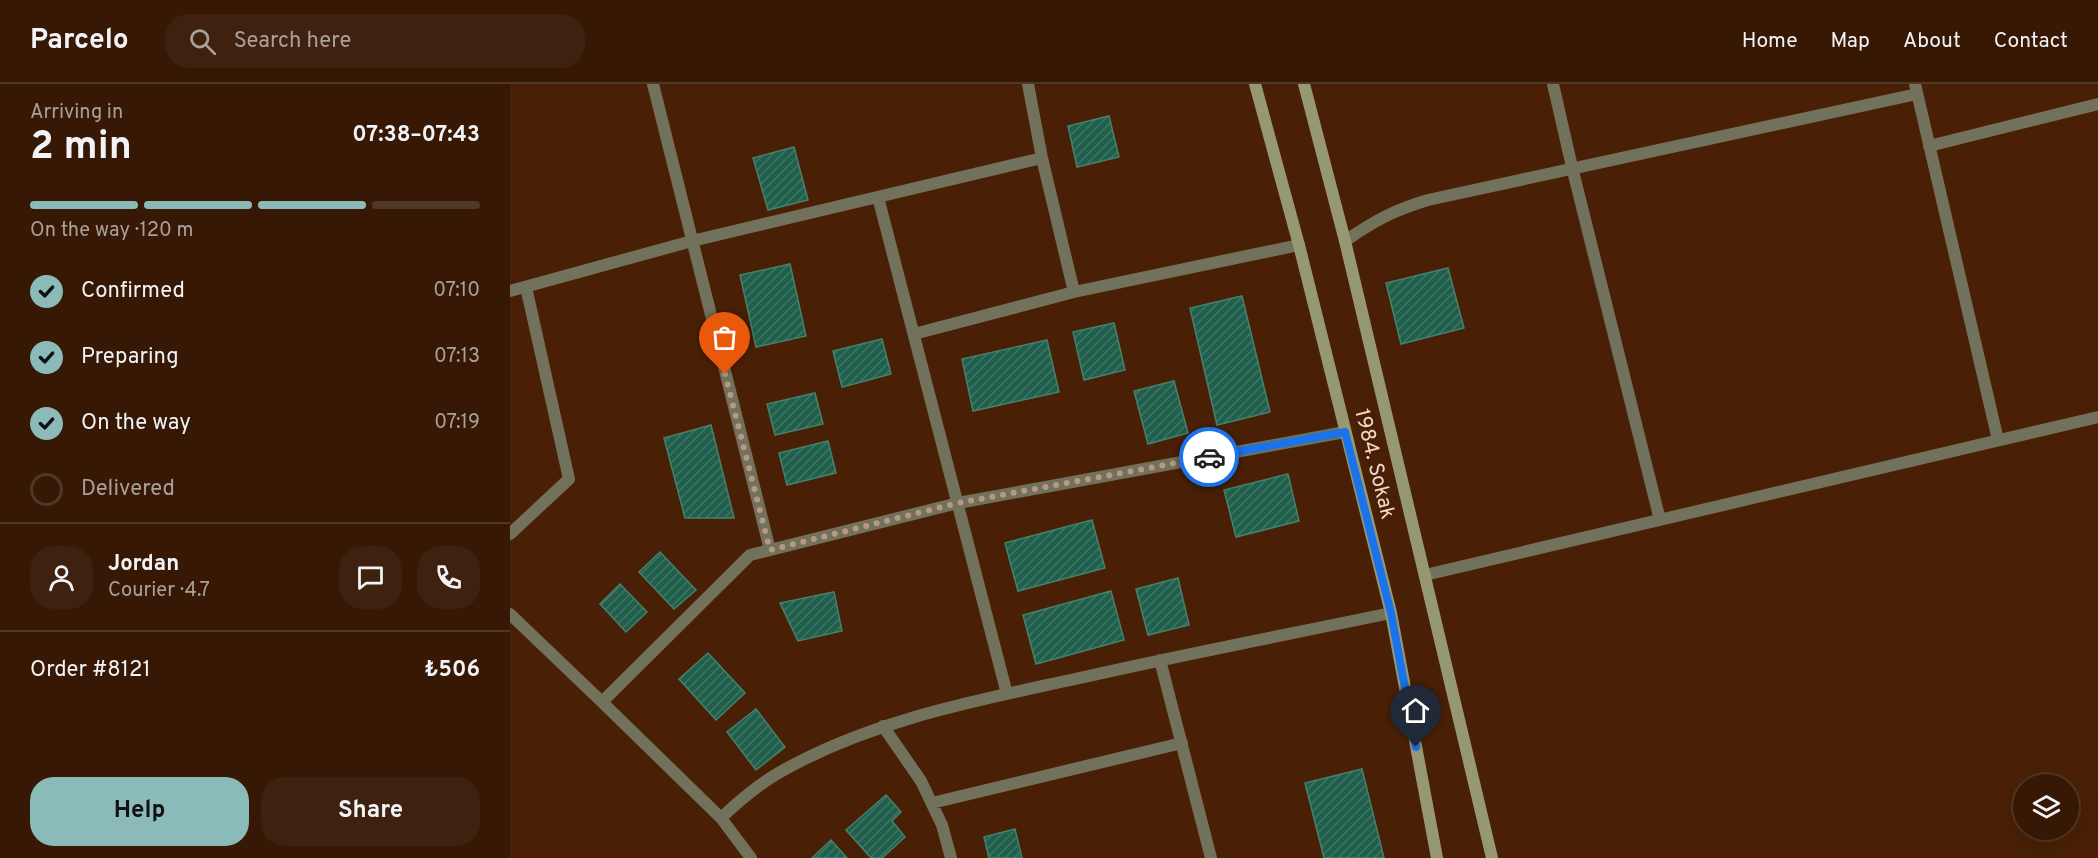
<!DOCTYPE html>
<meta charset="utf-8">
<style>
body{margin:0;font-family:Overpass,sans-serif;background:#3e210e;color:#f1f3f6;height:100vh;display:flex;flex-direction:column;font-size:22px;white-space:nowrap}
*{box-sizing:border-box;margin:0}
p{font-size:20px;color:#aaa09a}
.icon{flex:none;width:33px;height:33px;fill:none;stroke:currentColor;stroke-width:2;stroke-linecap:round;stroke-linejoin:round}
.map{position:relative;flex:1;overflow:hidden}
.side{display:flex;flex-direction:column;background:#371804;width:510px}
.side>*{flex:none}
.controls{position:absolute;left:1503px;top:690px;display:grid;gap:12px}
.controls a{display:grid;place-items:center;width:66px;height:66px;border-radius:50%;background:#371804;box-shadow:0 6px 24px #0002,0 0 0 2px #513726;font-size:30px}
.pin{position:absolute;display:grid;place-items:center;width:51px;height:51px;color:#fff;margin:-62px -26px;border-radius:50% 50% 50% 0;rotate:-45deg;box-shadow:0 0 6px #0007}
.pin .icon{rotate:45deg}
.courier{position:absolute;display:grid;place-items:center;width:60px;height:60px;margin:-30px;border:4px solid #1a73e8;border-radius:50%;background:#fff;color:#222;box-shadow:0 2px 8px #0007}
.overview em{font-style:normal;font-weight:700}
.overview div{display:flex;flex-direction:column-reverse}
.overview{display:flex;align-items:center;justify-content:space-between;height:102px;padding:0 30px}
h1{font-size:39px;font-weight:700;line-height:45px}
.bar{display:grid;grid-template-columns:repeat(4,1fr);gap:9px 6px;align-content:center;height:72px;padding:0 30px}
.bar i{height:8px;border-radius:4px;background:#513726}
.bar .current{background:#8bbbb9}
.bar p{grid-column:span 4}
.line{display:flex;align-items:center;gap:15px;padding:0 30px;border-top:2px solid #513726}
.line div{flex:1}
.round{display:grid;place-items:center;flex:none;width:63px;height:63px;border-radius:24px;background:#3e210e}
ol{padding:0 30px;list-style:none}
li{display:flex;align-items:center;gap:18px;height:66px}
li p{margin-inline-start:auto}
li .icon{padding:6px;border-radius:50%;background:#8bbbb9;color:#111;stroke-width:4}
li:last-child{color:#aaa09a}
li i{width:33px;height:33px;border:3px solid #513726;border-radius:50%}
.primary-button{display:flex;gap:12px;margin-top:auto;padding:12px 30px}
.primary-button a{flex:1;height:69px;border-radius:24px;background:#8bbbb9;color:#111;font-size:24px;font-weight:700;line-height:69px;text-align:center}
.primary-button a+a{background:#3e210e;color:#f1f3f6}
header{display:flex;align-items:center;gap:36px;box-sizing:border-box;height:84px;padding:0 30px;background:#371804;border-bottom:2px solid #513726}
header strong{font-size:28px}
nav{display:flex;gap:33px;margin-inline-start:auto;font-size:21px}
.search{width:420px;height:54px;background:#3e210e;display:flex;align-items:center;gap:15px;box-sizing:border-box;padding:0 21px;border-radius:24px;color:#aaa09a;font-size:22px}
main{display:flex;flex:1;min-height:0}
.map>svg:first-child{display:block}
.building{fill:url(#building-hatch);stroke:#44826d;stroke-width:1.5}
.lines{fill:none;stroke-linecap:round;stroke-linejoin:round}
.street{stroke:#71715c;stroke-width:12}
.secondary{stroke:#969874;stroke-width:12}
.done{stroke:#b89885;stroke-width:6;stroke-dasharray:0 10.8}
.route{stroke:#1a73e8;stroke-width:8}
.labels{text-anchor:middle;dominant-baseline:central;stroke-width:4.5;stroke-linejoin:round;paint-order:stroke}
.street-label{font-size:21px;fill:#f4d8ca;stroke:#492005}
</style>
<header>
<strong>Parcelo</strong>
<div class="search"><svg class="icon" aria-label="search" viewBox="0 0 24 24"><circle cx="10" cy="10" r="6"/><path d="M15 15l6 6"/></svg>Search here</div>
<nav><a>Home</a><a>Map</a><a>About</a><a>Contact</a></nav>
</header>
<main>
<section class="side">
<div class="overview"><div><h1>2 min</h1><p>Arriving in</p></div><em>07:38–07:43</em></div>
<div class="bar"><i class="current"></i><i class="current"></i><i class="current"></i><i></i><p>On the way · 120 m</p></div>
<ol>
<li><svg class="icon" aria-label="check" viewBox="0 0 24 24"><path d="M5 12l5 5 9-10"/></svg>Confirmed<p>07:10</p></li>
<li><svg class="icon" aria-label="check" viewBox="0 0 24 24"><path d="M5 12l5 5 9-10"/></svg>Preparing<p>07:13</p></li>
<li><svg class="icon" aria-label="check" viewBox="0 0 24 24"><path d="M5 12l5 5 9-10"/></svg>On the way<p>07:19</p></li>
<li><i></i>Delivered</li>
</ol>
<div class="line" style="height:108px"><a class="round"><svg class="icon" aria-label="person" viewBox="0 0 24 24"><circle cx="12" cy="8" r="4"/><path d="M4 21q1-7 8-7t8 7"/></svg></a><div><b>Jordan</b><p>Courier · 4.7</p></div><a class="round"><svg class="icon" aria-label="chat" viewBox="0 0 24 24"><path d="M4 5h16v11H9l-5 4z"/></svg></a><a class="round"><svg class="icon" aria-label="phone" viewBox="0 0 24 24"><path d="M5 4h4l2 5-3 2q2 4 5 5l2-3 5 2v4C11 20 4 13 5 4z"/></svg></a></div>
<div class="line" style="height:78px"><div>Order #8121</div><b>₺506</b></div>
<div class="primary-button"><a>Help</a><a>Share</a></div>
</section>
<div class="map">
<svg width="1588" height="774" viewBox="0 0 1588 774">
<defs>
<pattern id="building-hatch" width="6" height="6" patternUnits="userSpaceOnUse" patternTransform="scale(1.5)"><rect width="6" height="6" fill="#1f5f4c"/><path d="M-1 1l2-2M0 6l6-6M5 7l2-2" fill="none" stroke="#407564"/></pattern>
</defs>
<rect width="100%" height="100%" fill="#492005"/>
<path class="building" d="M599,32L609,73L567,83L558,42Z
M284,63L298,116L258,126L243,74Z
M280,180L296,252L246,263L230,191Z
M938,184L954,244L891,260L876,199Z
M732,212L760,328L707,341L680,224Z
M604,239L615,286L574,296L563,248Z
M372,255L381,290L332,303L323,267Z
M537,256L549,308L463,327L452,275Z
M664,297L678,349L638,360L624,307Z
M305,309L313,340L265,351L257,320Z
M201,341L224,434H175L154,354Z
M318,357L326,389L277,401L269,369Z
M778,390L789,437L726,453L714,406Z
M582,436L595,484L508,507L495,459Z
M150,468L186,506L164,525L129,488Z
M668,494L679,541L638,551L626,505Z
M110,500L137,528L116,548L90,520Z
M601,507L614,556L526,580L513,531Z
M324,508L332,547L288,557L270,519Z
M198,569L235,609L206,636L169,595Z
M246,625L275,663L246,686L217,648Z
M852,685L874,774H814L795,699Z
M376,711L391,728L382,737L395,753L372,774H361L336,746Z
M505,745L512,774H479L474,753Z
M321,756L337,774H302Z"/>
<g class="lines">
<path class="street" d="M143,0L260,466
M518,0L532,74L564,208
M1043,0L1062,83L1150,436
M1405,0L1488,356
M1419,62L1588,20
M368,113L497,610
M835,157C864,137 884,126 918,116L1407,10
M0,207L182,157L532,74
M404,250L564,208L789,161
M0,450L59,395L16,203
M915,491L1588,333
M0,530L92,618
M650,576L701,774
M373,642L411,697L432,741L441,774
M422,719L672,659
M211,734L92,618L240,471L448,419L835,348
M241,774L211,734C229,717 250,699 272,687C362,636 465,617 565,595C670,571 775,551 881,529"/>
<path class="secondary" d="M745,0L789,161L881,529L927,774
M794,0L835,157L982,774"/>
</g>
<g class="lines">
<path class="done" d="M215,290L260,466L448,419L699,373"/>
<path class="route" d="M699,373L835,348L881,529L906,663"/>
</g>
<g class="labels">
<g class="street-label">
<text transform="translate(864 380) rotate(76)">1984. Sokak</text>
</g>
</g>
</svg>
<div class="controls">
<a><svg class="icon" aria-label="layers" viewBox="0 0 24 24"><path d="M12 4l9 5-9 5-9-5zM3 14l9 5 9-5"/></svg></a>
</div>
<div class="pin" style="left:215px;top:290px;background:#ea580c"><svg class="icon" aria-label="bag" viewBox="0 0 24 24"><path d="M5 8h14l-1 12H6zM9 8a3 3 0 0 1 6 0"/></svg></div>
<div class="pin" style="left:906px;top:663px;background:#1f2937"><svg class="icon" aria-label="home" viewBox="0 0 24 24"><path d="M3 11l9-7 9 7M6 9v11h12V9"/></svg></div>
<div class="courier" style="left:699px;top:373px"><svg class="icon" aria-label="car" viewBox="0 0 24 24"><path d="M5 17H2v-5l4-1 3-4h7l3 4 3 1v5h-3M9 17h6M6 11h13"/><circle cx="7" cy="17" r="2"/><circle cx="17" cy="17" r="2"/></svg></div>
</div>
</main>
